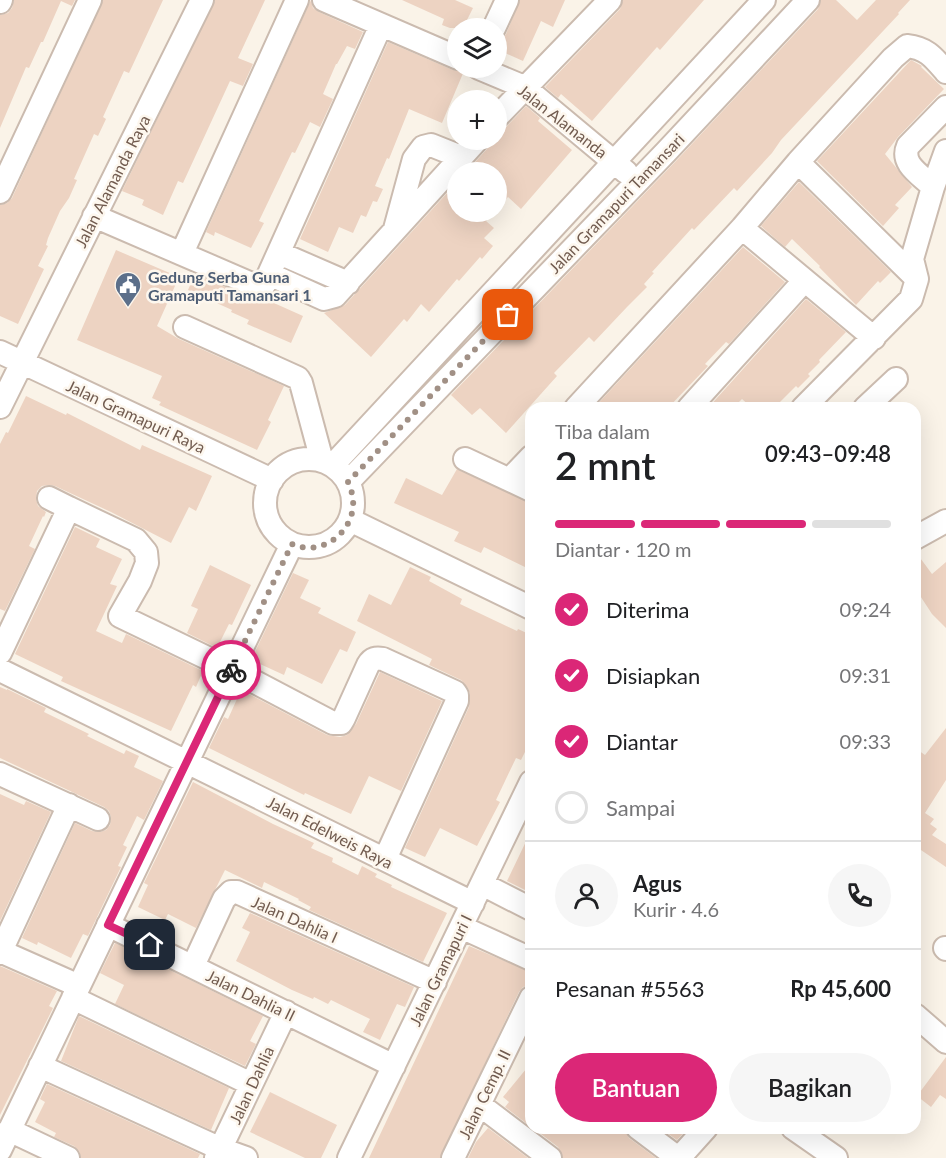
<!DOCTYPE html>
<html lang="id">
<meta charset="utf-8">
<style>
body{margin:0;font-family:Lato,sans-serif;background:#f6f6f6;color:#202124;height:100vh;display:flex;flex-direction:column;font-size:22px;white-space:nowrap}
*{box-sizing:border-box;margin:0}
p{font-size:20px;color:#757577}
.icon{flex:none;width:33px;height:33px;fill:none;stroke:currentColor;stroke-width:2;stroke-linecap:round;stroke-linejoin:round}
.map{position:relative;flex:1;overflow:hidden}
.drawer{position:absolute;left:525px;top:402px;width:396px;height:732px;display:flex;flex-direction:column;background:#fff;border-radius:18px;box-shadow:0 6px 24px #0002}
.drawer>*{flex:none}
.buttons{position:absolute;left:447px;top:18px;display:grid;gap:12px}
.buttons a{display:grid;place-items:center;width:60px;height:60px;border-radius:50%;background:#fff;box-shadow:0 6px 24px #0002;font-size:30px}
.pin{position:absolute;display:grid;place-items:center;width:51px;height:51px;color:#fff;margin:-26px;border-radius:12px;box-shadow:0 3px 9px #0006}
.courier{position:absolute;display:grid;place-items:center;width:60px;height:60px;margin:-30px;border:4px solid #db2777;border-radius:50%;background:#fff;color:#222;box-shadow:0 2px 8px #0007}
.overview em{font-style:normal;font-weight:600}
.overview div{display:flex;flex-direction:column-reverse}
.overview{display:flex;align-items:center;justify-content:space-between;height:102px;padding:0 30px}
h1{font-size:39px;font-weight:600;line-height:45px}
.bar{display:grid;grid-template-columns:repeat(4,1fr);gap:9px 6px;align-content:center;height:72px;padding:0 30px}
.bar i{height:8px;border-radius:4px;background:#e0e0e0}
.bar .current{background:#db2777}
.bar p{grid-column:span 4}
.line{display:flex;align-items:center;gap:15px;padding:0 30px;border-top:2px solid #e0e0e0}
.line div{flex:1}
.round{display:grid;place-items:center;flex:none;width:63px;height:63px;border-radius:32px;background:#f6f6f6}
ol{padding:0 30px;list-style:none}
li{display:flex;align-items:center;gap:18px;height:66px}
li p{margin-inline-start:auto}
li .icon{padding:6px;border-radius:50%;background:#db2777;color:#fff;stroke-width:4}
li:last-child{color:#757577}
li i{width:33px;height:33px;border:3px solid #e0e0e0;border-radius:50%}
.action{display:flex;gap:12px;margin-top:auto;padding:12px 30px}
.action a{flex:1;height:69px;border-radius:36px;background:#db2777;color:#fff;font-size:24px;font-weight:600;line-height:69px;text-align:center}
.action a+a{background:#f6f6f6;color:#202124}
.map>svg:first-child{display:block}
.building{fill:#edd3c2}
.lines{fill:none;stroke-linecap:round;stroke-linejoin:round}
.minor-casing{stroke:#cbbbaf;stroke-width:26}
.minor{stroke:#fff;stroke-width:22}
.done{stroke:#a19085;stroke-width:6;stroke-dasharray:0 10.8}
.route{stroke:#db2777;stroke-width:8}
.labels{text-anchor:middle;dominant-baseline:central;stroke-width:5;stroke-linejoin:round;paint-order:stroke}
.street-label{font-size:16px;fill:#715b4f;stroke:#fdf7ee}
.service-label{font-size:16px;font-weight:bold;fill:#4e5e75;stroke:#fdf7ee;text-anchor:start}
</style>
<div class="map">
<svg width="946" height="1158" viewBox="0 0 946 1158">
<rect width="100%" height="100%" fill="#faf3e8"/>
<path class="building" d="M14,0H75L72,6L61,1L43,42H41L29,68L26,67L0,128V15L8,13L12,8Z
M103,0H163L129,73L124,71L103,117L106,119L98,136L94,134L74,179L77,180L69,198L60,211L48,238L46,245L48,246L38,266L44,269L18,324L0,316V205L7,203L12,198Z
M215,0H265L238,58L253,64L243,86L230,81L183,183L178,181L163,215L142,205L144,200L122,191Z
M311,0L313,8L319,12L363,32L355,49L347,46L337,64H336L323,94L333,99L320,127L310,122L295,153L292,152L259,221L264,223L251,248L215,232L214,236L206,232Z
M402,0H455L473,8L463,28H450L442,25L444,19Z
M520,0H565L553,27L541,21L523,61L496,49V41L502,39L506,34Z
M623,0H704L660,50L657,47L592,121L561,94L558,98L545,87L620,9Z
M821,0H836L857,20L876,0H910L898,13L899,14L781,140L772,153L737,191L734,188L694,230L692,228L652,272L654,273L644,284L647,287L627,307L594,342L589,337L554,373L557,376L506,433L480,408L472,415L451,395L676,161L818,9Z
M388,42L453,70L464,71L442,123L409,109L389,159L387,158L375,186L383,189L377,202L373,201L366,217L361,215L353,233L339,227L328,252L300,239Z
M911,60L922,66L921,67L944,89L898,137L885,154L912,187L895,205L899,208L883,226L817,161Z
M526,106L540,118L538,121L572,150L521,209L508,197L496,210V172H466L487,149L490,140H496V131L506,127Z
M458,181V212H495L486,221L494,228L484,238L493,246L482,259L480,257L459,281L457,279L429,312L421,304L407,322L404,319L371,357L324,313L345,305Z
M799,182L891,272L880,283L878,281L856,305L819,267L820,266L792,239L785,247L761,226Z
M743,247L785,282L729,344L726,342L705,364L708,366L668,408H594Z
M116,250L179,277L157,326L179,339L284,386L268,420L271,422L257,450L159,405L161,402L152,398L162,376L77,340Z
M195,274L249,297L261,300L265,299L303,316L291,343L247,324L249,320L231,312L232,310L188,290Z
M806,299L846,332L819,360L820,362L808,374L810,376L798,388L796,386L774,408H752L742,399L733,408H708Z
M26,396L66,415L67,413L140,450L142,445L212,476L196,511L189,507L171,543L111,512L55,486L49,485L42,486L37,491L36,499L38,506L46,512L44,517L43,516L29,546L35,549L5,611L0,609V444L6,432L8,433Z
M457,469L531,503V570L484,547L481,553L454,541L459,532L394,503L406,478L442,495Z
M75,527L100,539L96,547L122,559L110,584L117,586L96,631L122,643L126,634L203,671L196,687L193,685L171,731L61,681L63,677L15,654Z
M915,551L932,574L946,562V628L932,614L915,588Z
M210,565L251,585L232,625L229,624L217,648L187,633L198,609L191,606Z
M410,567L431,577L429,581L462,599L460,604L517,631L518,629L531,635V740L521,760L516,758L496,800L500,802L477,846L440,828L425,857L405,848L469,707L470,694L468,688L461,680L429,665L432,659L357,621L369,594L391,605Z
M293,573L309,580L300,598L321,608L318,613L356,632L347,652L340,649L322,684L287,667L284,675L251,660Z
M380,672L442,701L401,791L369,776L351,814L305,793L304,795L209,748L224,717L228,719L241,690L327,735L340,737L347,735L356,724Z
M0,687L7,690V689L46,708L44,712L89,734L87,736L124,754L126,750L139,756L134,767L163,781L144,820L137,816L123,845L127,847L118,866L121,867L88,936L83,934L71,958L38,942L37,945L22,938L75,823L92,831L100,832L106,830L110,825L111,817L109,811L104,807L0,758Z
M946,728V780L925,813L934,819L930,824L937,829L932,835L946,844V867L915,846V748L925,755Z
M193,782L273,824L314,843L311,848L333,858L332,862L358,875L362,866L377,874L375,877L392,885L391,887L447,913L423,962L309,910L311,907L298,900L299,899L264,882L262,888L225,870L196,928L168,914L165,920L138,907L148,885L144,883Z
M0,794L24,805L26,801L51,812L0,921Z
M531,831V893L507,881Z
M250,913L414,987L405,1007L397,1004L380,1040L363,1032L370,1019L331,1000L328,1004L314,997L313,999L292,990L236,961L250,932L242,928Z
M115,943L263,1016L250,1041L256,1044L245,1066L115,1004L124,985L100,973Z
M469,946L531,972L530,985L523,987L519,992L440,1158H369Z
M0,966L57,991L49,1006L53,1008L0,1115Z
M79,1016L229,1088L211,1130L61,1061Z
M946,1057V1099L940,1095L931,1107L917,1096Z
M531,1063V1127L505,1107L509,1102L503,1097Z
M47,1084L200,1154L198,1158H81L79,1151L74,1146L54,1137L56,1133L35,1122L45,1102L40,1099Z
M270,1092L337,1125L321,1158H305L250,1132Z
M488,1128L528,1158H468L476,1142Z
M533,1128H625L629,1138L656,1158H563L558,1147Z
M660,1128H688L677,1140Z"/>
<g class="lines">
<g class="minor-casing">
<path id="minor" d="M324,0L458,58
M0,2L1,0
M494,28L507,0
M479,68L524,87L626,172
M496,118L610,0
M798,162L917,279
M933,187C921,175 900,164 908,146L946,107
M0,192L90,0
M94,216L254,285L260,287L264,285L381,25
M742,228L874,338
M395,229L414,159L423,147L431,145L461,157
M182,253L297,0
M279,253L348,283
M269,274L324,299L335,296L477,140
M185,327L298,378L301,383L322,461
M0,352L272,480
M0,407L202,0
M576,408L742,228L798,162L893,58L907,46C927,48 934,58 946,72
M689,408L804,281
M803,408L911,299L917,279L912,259L933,187L946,151
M865,408L896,379
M265 503a44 44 0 1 1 88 0a44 44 0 1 1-88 0Z
M465,459L531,490
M333,465L764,0
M510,479L531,457
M348,482L666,152L808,0
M49,498L69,508
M350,520L531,608
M915,538L946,521
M0,653L69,508L136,540L146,552L147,563L140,581L120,616L232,670L333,723H341L344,718L368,665C372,658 376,658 383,659L455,692L457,695V701L385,859
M0,670L473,903
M0,774L98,819
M482,884L531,909
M108,925L394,1066
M461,927L531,959
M945,948L946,949
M0,951L79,986
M0,953L69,805
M193,966L224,899L231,892H237L435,982
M73,998L251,1084
M915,1015L946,1042
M40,1066L221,1149L246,1158
M480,1105L550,1158
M638,1128L678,1158
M793,1128L836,1158
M9,1130L68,1158
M0,1150L292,544
M216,1158L286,1012
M349,1158L531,782
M453,1158L531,998
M679,1158L706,1128"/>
</g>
<use href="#minor" class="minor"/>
</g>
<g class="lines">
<path class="done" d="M231,670L292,544C320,557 352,534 353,505C354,497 351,490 348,482L508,315"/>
<path class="route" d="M150,945L108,925L231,670"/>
</g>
<defs>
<g id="civic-pin" transform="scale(1.35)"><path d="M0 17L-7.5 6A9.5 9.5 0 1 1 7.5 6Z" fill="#5c6f8a" stroke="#fdf7ee"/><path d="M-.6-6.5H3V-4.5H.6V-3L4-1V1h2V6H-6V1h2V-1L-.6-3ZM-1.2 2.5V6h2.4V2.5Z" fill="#fff"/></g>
</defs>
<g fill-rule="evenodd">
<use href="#civic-pin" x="128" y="285"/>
</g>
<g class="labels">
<g class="street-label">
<text transform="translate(563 121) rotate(38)">Jalan Alamanda</text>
<text transform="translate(112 181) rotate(-63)">Jalan Alamanda Raya</text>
<text transform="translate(616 203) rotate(-46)">Jalan Gramapuri Tamansari</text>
<text transform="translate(136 416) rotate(25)">Jalan Gramapuri Raya</text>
<text transform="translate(330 832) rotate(27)">Jalan Edelweis Raya</text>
<text transform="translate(295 919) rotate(24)">Jalan Dahlia I</text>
<text transform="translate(440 970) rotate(-64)">Jalan Gramapuri I</text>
<text transform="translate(251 995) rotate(26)">Jalan Dahlia II</text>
<text transform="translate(251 1085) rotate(-65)">Jalan Dahlia</text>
<text transform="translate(484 1094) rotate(-64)">Jalan Cemp. II</text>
</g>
<g class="service-label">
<text x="148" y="276">Gedung Serba Guna<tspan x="148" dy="18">Gramaputi Tamansari 1</tspan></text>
</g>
</g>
</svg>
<div class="buttons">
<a><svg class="icon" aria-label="layers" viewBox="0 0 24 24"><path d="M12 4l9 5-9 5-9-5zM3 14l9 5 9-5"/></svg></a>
<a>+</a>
<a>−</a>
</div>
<div class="pin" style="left:508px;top:315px;background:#ea580c"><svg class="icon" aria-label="bag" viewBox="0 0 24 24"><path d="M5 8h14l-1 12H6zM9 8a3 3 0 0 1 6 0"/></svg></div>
<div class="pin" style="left:150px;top:945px;background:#1f2937"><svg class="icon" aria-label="home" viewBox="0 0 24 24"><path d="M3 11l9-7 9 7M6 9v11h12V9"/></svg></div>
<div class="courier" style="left:231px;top:670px"><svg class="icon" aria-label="bike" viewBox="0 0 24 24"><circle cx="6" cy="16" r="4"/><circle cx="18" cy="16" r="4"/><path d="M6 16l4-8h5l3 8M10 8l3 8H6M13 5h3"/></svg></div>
<section class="drawer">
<div class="overview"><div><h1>2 mnt</h1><p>Tiba dalam</p></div><em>09:43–09:48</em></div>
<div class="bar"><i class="current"></i><i class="current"></i><i class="current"></i><i></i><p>Diantar · 120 m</p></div>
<ol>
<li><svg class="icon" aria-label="check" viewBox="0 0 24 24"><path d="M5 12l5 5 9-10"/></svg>Diterima<p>09:24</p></li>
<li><svg class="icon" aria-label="check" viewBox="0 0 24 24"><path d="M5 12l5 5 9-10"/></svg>Disiapkan<p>09:31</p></li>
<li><svg class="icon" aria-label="check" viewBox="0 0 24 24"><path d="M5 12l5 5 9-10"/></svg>Diantar<p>09:33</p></li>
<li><i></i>Sampai</li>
</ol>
<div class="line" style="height:108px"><a class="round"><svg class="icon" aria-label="person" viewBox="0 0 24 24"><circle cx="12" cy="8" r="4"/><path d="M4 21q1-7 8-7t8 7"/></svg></a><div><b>Agus</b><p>Kurir · 4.6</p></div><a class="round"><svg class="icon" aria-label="phone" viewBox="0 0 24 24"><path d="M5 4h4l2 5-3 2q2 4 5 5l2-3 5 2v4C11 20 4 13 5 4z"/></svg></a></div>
<div class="line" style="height:78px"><div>Pesanan #5563</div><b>Rp 45,600</b></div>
<div class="action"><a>Bantuan</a><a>Bagikan</a></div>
</section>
</div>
